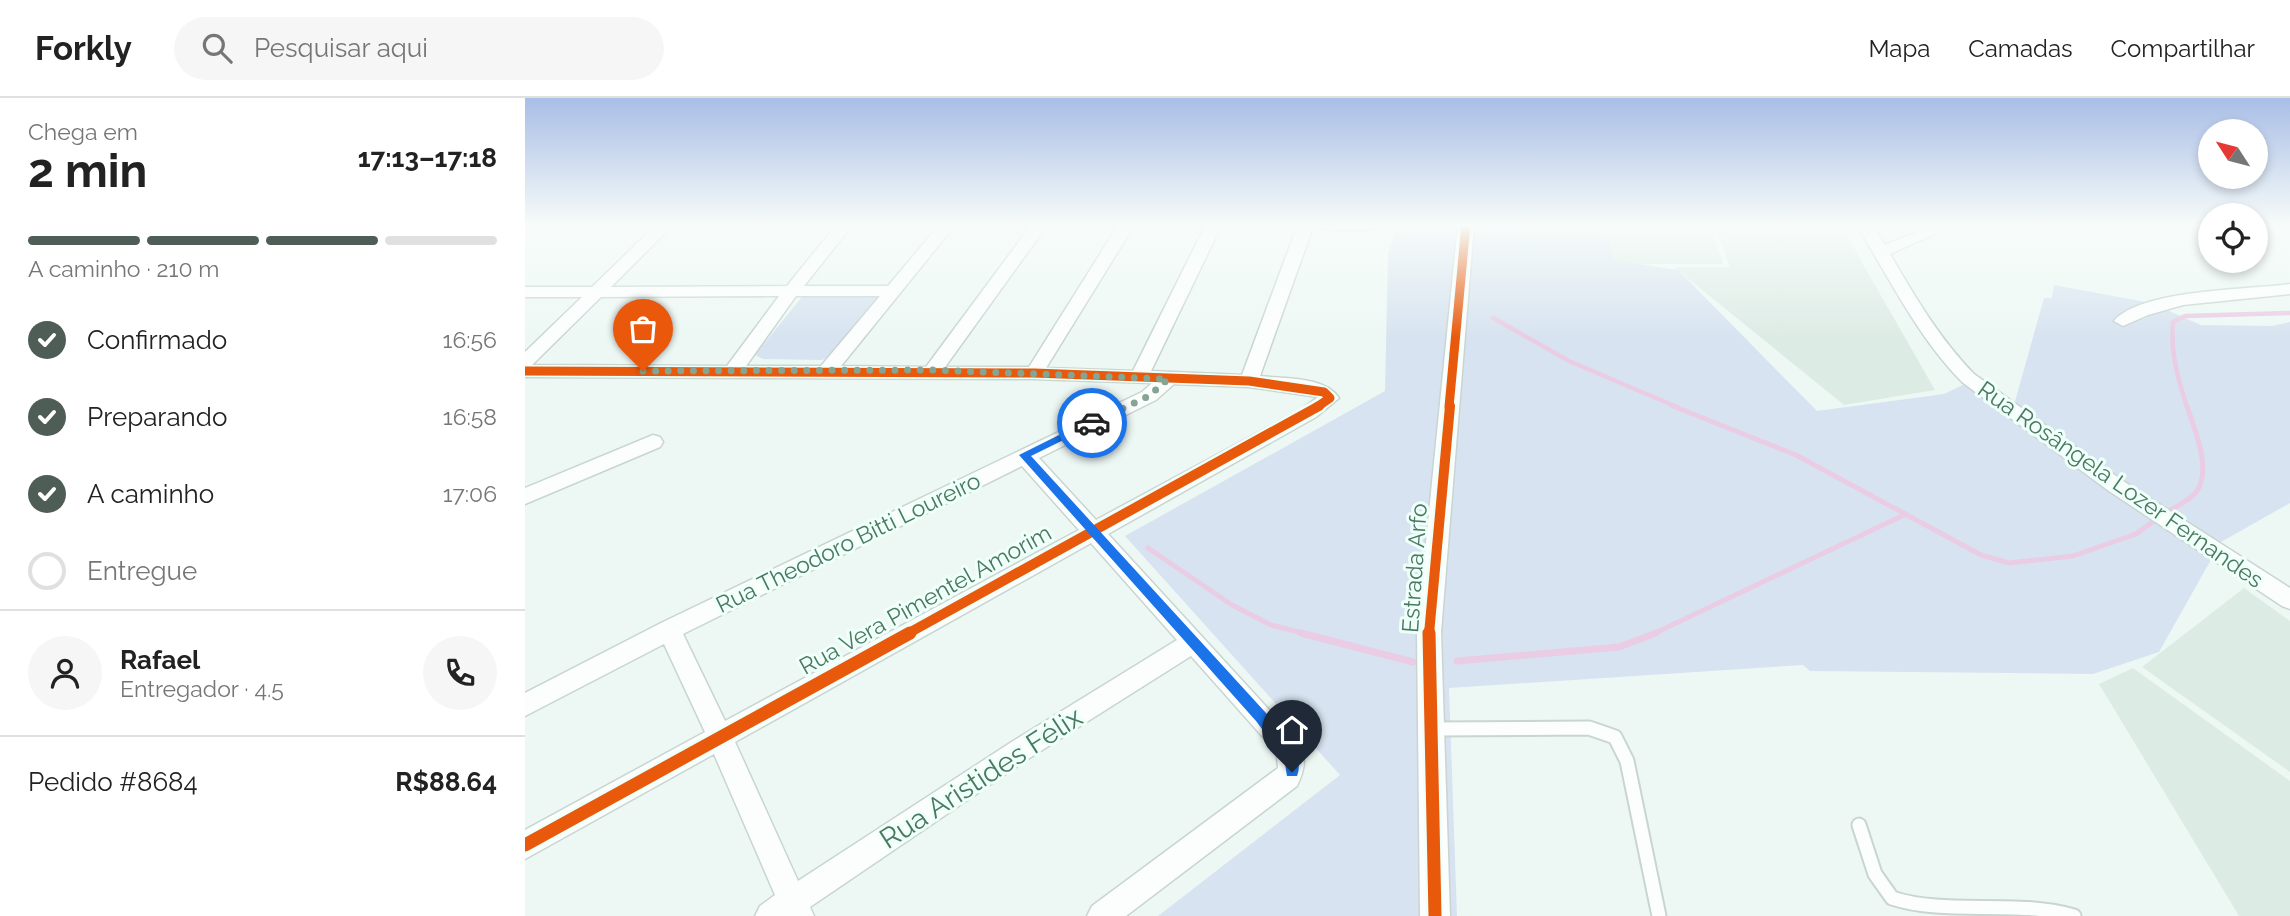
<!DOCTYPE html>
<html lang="pt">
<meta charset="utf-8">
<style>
body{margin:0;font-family:Raleway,sans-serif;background:#f6f6f6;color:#222;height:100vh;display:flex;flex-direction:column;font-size:26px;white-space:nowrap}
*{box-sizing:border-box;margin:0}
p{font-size:23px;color:#767676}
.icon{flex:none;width:38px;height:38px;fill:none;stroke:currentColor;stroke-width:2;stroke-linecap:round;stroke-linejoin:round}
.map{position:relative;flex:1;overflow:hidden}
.details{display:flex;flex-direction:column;background:#fff;width:525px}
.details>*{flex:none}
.needle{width:46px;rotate:306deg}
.controls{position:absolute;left:1673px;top:21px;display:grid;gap:14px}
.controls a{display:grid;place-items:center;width:70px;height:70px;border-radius:50%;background:#fff;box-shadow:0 4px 10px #0003;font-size:35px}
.pin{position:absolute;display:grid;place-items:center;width:60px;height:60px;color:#fff;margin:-72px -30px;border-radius:50% 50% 50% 0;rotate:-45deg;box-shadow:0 0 7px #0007}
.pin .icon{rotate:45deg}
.courier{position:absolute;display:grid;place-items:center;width:70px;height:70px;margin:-35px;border:5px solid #1a73e8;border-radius:50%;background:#fff;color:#222;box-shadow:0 2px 9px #0007}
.overview em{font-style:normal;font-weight:700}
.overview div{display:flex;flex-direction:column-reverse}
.overview{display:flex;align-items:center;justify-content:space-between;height:119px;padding:0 28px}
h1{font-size:46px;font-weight:700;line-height:52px}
.bar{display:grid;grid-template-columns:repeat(4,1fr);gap:10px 7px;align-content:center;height:84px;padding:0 28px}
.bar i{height:9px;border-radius:5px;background:#e0e0e0}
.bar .active{background:#4e5d55}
.bar p{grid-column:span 4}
.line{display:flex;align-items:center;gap:18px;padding:0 28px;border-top:2px solid #e0e0e0}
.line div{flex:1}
.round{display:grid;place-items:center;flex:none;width:74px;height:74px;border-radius:37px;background:#f6f6f6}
ol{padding:0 28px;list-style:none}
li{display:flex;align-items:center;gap:21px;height:77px}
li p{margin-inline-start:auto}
li .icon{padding:7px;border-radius:50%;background:#4e5d55;color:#fff;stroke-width:4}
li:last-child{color:#767676}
li i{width:38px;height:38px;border:4px solid #e0e0e0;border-radius:50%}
header{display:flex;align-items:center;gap:42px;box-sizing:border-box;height:98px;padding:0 35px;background:#fff;border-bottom:2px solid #e0e0e0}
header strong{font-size:33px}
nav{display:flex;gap:38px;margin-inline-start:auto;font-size:24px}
.search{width:490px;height:63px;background:#f6f6f6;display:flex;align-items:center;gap:18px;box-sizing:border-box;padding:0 24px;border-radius:38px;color:#767676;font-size:26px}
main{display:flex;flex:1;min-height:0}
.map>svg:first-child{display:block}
.industrial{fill:#ddebe5}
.green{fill:#d7e3f0}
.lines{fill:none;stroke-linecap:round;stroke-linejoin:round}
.stream-far2{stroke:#eacde4;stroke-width:4.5}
.stream-far1{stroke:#eacde4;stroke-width:5}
.stream{stroke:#eacde4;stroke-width:7}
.lane-casing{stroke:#c8d5d0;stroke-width:17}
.street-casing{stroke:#c8d5d0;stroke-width:3}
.lane{stroke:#fcfefe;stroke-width:13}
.street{fill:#fcfefe;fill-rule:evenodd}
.cycleway-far2-casing{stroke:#effffa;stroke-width:12}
.cycleway-far1-casing{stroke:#effffa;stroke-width:15}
.cycleway-casing{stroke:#effffa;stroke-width:18}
.cycleway-far2{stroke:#e8590c;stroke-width:9}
.cycleway-far1{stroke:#e8590c;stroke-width:10}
.cycleway{stroke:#e8590c;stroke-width:13}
.route{fill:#1a73e8}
.done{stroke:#84a594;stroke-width:7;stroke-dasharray:0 12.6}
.labels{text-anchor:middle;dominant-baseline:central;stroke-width:6;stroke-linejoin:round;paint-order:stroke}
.street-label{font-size:23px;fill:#4b7860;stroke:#effffa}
.near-street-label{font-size:28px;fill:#4b7860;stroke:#effffa}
</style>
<header>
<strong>Forkly</strong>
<div class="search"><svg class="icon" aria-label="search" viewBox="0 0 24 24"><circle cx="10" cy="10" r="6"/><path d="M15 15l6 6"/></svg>Pesquisar aqui</div>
<nav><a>Mapa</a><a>Camadas</a><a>Compartilhar</a></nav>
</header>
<main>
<section class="details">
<div class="overview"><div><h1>2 min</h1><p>Chega em</p></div><em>17:13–17:18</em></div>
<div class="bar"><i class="active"></i><i class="active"></i><i class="active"></i><i></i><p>A caminho · 210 m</p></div>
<ol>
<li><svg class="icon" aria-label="check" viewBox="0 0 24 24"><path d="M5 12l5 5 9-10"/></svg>Confirmado<p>16:56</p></li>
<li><svg class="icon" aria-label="check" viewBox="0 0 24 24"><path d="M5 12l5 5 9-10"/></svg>Preparando<p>16:58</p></li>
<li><svg class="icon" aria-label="check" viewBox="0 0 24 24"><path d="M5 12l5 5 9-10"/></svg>A caminho<p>17:06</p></li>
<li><i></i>Entregue</li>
</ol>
<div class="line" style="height:126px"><a class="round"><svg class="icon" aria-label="person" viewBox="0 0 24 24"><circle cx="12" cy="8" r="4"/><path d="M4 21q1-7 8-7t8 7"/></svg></a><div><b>Rafael</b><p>Entregador · 4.5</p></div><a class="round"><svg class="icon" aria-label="phone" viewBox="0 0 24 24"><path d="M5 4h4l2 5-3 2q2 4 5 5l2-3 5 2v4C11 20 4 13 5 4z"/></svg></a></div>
<div class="line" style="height:91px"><div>Pedido #8684</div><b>R$88.64</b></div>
</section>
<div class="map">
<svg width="1765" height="818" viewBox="0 0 1765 818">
<rect width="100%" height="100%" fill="#edf8f5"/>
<path class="industrial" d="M952,126H1071L1078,166L951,164Z
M1076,126H1185L1198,166H1083Z
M1190,126H1315L1410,292L1319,307L1149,169H1205Z
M1719,490L1765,523V674L1617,569Z
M1608,570L1765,683V818H1714L1574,586Z"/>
<path class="green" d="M871,132L1084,139L1088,162L1153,172L1292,313L1419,296L1450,281L1489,307L1519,200H1527L1529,187L1626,205L1676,227L1747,228L1765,224V405L1696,444L1634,554L1568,576L1285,573L1278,567L924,590L932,818H633L815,677L600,438L860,293L863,156Z
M280,195L358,196L310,256L297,262L238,261L230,257Z"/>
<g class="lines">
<path class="stream-far2" d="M968,220L1044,263L1152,309
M1662,309C1653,281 1645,254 1648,224L1660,218L1765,215"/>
<path class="stream-far1" d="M1148,308L1271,357L1456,457L1484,465L1548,458L1611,436L1633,420
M1641,415C1650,409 1666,402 1672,393C1687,369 1669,331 1662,308
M623,450L707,507L746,527L782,536
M1128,536L1381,416"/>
<path class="stream" d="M776,535L888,564
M932,563L1094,549L1131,535"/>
<g class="lane-casing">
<path id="lane" d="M907,631L1064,630L1090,639L1102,663L1134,818
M1334,727L1350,776L1367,800C1421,818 1490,801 1549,818"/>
</g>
<g class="street-casing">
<path id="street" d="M132,126H149L86,189L262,188L312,126H328L279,188H363L415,126H431L316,268L401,269L507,126H523L420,269H504L594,126H610L521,270L608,273L681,126H697L626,273L717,277L773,126H789L735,278C759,281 800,278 814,300L791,319L583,436L769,639C781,659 782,666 772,688L601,818H562L567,808L753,670L752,658L745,647L666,558L503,661L285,809L289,818H230L235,808L250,797L189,656L0,761V732L180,634L139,546L0,618V595L136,525L617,294L627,285L509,281L0,279V254L57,199H0V189H67ZM254,198L202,268L7,267L76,199ZM271,198H355L296,268H221ZM649,286L724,289L793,299L777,311L571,422L514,360L631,302ZM497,368L554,432L200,623L158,536ZM566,445L652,542L485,645L273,783L210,644Z
M789,126H860C850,135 799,135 789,126Z
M933,126H949L916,534L925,818H895L892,534Z
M1331,126H1347L1360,147L1411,126H1432L1365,156C1390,199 1414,240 1449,276L1598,383L1765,490V511L1757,508L1584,393L1437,284C1392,238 1365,181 1331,126Z
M1765,186V196L1658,207L1623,217L1598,228L1589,223C1616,191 1724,192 1765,186Z
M128,337L135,339L138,344L135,349L0,406V390Z"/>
</g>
<use href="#lane" class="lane"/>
<use href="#street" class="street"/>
<g class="cycleway-far2-casing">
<path id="cycleway-far2" d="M0,273L509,275L724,283L799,294L805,300L792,309
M924,309L941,126"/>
</g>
<g class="cycleway-far1-casing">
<path id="cycleway-far1" d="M382,536L794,308
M904,536L925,308"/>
</g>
<g class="cycleway-casing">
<path id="cycleway" d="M904,535L910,818
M0,747L385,535"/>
</g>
<use href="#cycleway-far2" class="cycleway-far2"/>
<use href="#cycleway-far1" class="cycleway-far1"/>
<use href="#cycleway" class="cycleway"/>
</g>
<linearGradient id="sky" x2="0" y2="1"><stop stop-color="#a9bee6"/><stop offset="0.53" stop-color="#f7fcfa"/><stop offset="1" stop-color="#f7fcfa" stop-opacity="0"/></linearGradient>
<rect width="1765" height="240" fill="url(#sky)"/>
<path class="route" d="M564,322L573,325L506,358L741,615C754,632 781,654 772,678H762L759,660L731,623L494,357Z"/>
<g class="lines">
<path class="done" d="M118,273L408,272L643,281L624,298L567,325"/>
</g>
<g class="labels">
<g class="street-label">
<text transform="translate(1596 386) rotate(35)">Rua Rosângela Lozer Fernandes</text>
<text transform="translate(323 444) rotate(-26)">Rua Theodoro Bitti Loureiro</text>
<text transform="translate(889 470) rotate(-86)">Estrada Arfo</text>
<text transform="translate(400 501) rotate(-29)">Rua Vera Pimentel Amorim</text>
</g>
<g class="near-street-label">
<text transform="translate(456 680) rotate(-33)">Rua Aristides Félix</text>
</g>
</g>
</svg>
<div class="controls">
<a><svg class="needle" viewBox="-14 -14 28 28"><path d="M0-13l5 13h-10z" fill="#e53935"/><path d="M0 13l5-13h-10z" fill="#767676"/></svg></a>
<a><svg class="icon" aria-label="locate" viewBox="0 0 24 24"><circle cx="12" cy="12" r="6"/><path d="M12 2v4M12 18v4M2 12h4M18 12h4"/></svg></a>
</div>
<div class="pin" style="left:118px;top:273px;background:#ea580c"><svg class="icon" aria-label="bag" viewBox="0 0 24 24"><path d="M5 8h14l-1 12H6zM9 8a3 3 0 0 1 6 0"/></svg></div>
<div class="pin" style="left:767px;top:674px;background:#1f2937"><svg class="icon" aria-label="home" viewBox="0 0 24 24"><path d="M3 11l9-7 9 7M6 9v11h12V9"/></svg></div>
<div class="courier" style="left:567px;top:325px"><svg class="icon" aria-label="car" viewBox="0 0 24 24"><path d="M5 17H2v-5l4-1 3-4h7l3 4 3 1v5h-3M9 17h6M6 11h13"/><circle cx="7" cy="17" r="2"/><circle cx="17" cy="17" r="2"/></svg></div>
</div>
</main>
